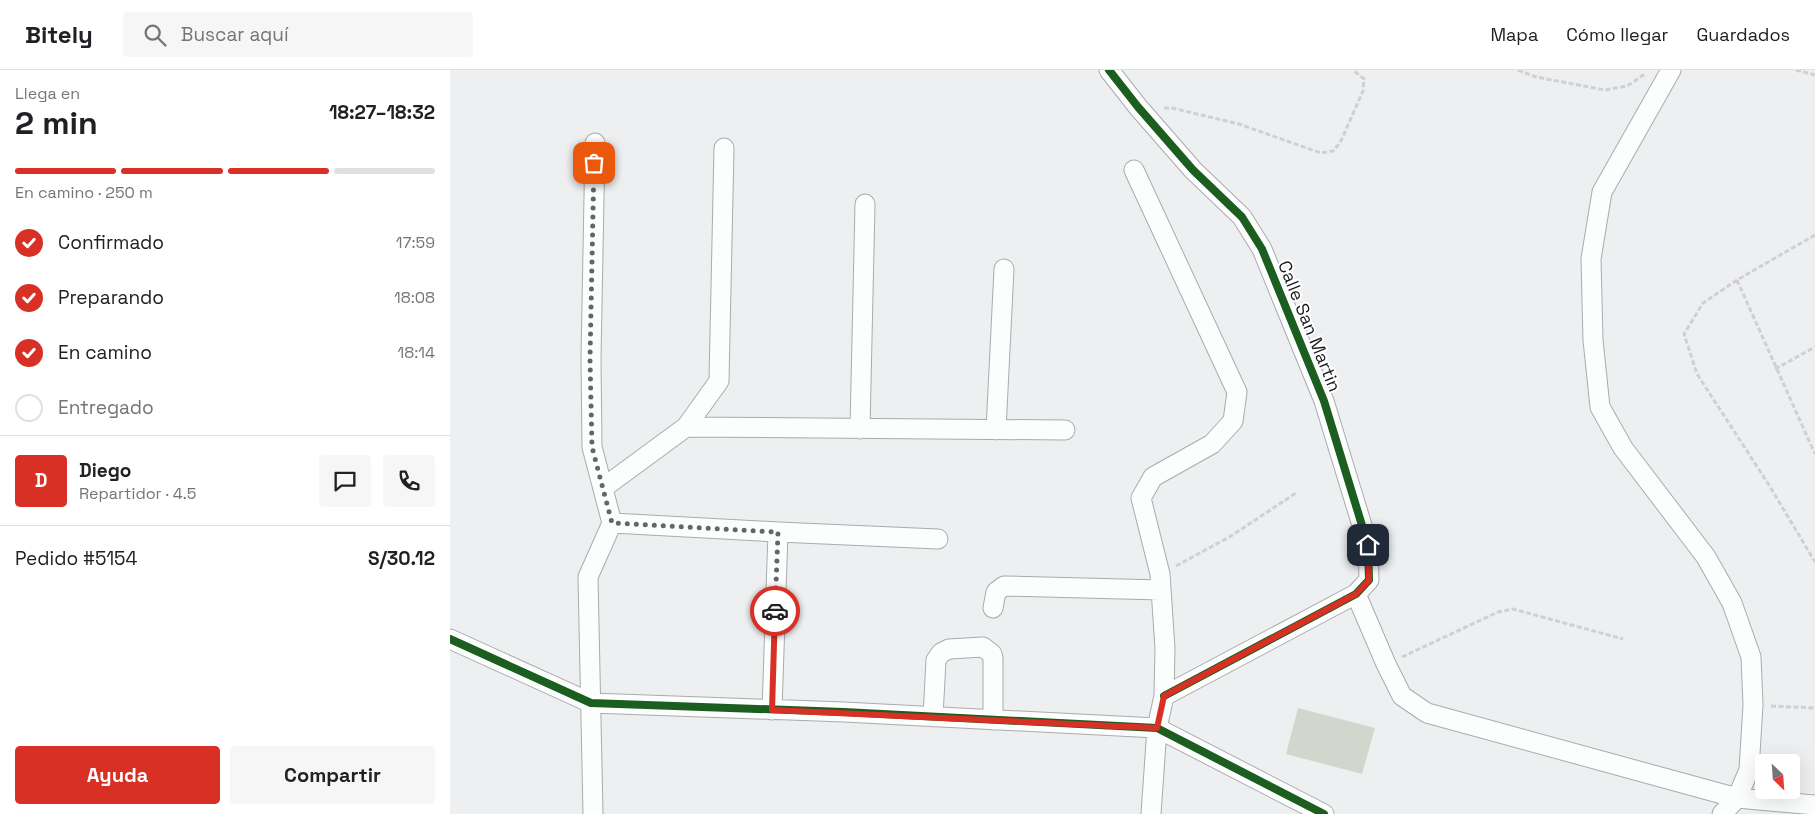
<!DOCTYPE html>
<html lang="es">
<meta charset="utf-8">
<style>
body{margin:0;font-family:"Space Grotesk",sans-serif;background:#f6f6f6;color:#202124;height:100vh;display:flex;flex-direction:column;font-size:19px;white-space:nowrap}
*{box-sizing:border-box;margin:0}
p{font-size:16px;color:#757577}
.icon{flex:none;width:28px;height:28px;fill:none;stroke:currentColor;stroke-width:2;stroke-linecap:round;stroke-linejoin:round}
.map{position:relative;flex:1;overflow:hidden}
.side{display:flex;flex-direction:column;background:#fff;width:450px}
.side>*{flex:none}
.needle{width:32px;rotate:155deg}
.controls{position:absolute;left:1305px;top:684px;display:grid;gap:10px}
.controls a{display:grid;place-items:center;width:45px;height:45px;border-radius:5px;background:#fff;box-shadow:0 5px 20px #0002;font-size:25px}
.pin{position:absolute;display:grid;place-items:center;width:42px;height:42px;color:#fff;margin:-21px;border-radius:10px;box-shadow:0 2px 8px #0006}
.courier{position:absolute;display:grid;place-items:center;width:50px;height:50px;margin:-25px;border:4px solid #d93025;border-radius:50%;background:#fff;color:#222;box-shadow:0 1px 6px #0007}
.head em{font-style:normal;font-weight:800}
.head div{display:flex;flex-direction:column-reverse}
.head{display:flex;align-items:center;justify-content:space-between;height:85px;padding:0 15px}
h1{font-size:32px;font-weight:800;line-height:38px}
.bar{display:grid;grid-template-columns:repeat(4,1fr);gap:8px 5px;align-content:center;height:60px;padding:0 15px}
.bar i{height:6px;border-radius:4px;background:#e0e0e0}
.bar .on{background:#d93025}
.bar p{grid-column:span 4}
.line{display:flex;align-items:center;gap:12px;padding:0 15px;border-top:1px solid #e0e0e0}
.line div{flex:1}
.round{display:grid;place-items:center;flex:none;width:52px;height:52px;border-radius:5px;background:#f6f6f6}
ol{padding:0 15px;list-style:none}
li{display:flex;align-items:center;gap:15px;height:55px}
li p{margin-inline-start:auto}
li .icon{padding:5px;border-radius:50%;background:#d93025;color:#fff;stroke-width:4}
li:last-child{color:#757577}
li i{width:28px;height:28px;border:2px solid #e0e0e0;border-radius:50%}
.button{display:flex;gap:10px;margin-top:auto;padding:10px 15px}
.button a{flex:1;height:58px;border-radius:5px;background:#d93025;color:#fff;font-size:20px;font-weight:800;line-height:58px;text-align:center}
.button a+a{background:#f6f6f6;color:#202124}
header{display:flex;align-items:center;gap:30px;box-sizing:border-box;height:70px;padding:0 25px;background:#fff;border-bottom:1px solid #e0e0e0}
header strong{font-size:24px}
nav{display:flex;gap:28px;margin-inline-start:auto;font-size:18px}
.search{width:350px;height:45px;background:#f6f6f6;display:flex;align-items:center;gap:12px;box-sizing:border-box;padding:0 18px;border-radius:5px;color:#757577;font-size:19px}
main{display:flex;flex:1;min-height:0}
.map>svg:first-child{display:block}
.grass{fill:#d1d7cd}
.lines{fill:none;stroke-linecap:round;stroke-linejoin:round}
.minor-casing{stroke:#aaabac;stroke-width:21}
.path{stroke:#d0d0d2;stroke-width:3;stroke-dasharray:5 2.5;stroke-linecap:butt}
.minor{stroke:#fcfdfd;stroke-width:19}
.cycleway-casing{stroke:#fff;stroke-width:11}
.cycleway{stroke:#1b5e20;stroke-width:8}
.done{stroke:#646566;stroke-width:5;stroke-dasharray:0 9}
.route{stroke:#d93025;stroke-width:6}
.labels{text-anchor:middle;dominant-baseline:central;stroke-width:4;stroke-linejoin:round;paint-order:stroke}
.street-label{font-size:18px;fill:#191a1b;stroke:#fff}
</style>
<header>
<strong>Bitely</strong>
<div class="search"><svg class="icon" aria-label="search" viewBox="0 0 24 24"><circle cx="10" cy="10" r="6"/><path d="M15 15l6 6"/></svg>Buscar aquí</div>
<nav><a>Mapa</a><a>Cómo llegar</a><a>Guardados</a></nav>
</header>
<main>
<section class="side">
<div class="head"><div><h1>2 min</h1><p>Llega en</p></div><em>18:27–18:32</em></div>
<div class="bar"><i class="on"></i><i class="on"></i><i class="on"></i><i></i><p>En camino · 250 m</p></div>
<ol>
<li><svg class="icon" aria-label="check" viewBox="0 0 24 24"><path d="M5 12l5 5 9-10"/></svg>Confirmado<p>17:59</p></li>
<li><svg class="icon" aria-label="check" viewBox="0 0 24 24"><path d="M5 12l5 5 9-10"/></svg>Preparando<p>18:08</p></li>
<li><svg class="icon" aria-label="check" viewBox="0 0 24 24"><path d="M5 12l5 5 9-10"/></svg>En camino<p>18:14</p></li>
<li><i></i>Entregado</li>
</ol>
<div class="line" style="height:90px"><b class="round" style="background:#d93025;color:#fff">D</b><div><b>Diego</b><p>Repartidor · 4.5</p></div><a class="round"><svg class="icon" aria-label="chat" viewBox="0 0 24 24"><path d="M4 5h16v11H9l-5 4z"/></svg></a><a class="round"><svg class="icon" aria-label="phone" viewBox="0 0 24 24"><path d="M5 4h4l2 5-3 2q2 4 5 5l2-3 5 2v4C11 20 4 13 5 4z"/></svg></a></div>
<div class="line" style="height:65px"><div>Pedido #5154</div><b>S/30.12</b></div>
<div class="button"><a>Ayuda</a><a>Compartir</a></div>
</section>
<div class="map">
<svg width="1365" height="744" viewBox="0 0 1365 744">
<rect width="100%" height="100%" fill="#eeeff1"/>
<path class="grass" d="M848,638L925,658L912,704L836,684Z"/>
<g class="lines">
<g class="minor-casing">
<path id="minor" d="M659,0L688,37L743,100L792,147L812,179L874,331L918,475L919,510L906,524L714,626
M1221,0L1152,122L1141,189L1143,270L1150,337L1173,378L1256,487L1282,533L1301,587L1303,635L1299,700L1287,728L1272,744
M684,100L787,322L783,351L762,374L703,407L691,428L710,504L715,578L714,626L707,658L701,744
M236,357L615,360
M410,359L415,134
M546,360L554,199
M153,418L236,357L269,311L274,78
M162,453L328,462L488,469
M906,524L936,594L952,626L977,643L1287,728L1365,735
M543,538L546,522L554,516L711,520
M0,569L141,633L394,642L707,658L874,744
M322,640L328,462
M483,647L486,590L491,583L499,579L533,577L542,584L543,588V650
M143,744L138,507L162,453L142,377L141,289L145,73"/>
</g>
<path class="path" d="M1068,0L1086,7L1155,20L1177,16L1195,4
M1346,0L1365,5
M714,38H722L789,54L871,83L883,81L890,73L913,21L914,9L903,0
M1365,165L1287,210L1253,233L1234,264L1247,304L1319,415L1365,492
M1287,210L1365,384
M1325,299L1365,277
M726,496L781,466L846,423
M952,587L1048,542L1063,539L1173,569
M1321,636L1365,638"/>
<use href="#minor" class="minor"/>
<g class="cycleway-casing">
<path id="cycleway" d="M659,0L688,37L743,100L792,147L812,179L874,331L918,475L919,510L906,524L714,626
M0,569L141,633L394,642L707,658L874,744"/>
</g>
<use href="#cycleway" class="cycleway"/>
</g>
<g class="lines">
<path class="done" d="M144,93L140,289L142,377L162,453L328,462L325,541"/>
<path class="route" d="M325,541L322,640L707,658L714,626L906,524L919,510L918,475"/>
</g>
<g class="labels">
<g class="street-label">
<text transform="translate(860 256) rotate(68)">Calle San Martin</text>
</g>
</g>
</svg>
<div class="controls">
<a><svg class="needle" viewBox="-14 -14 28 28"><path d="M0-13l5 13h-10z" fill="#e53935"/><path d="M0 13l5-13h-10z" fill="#757577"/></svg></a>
</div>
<div class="pin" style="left:144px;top:93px;background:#ea580c"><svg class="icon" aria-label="bag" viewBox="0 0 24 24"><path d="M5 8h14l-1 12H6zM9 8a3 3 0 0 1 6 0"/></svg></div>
<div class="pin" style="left:918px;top:475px;background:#1f2937"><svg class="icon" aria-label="home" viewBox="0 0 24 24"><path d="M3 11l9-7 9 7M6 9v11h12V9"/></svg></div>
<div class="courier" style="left:325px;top:541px"><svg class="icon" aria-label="car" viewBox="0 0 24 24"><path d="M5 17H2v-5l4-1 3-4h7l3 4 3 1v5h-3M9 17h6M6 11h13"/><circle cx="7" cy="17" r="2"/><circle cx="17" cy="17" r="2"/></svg></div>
</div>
</main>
